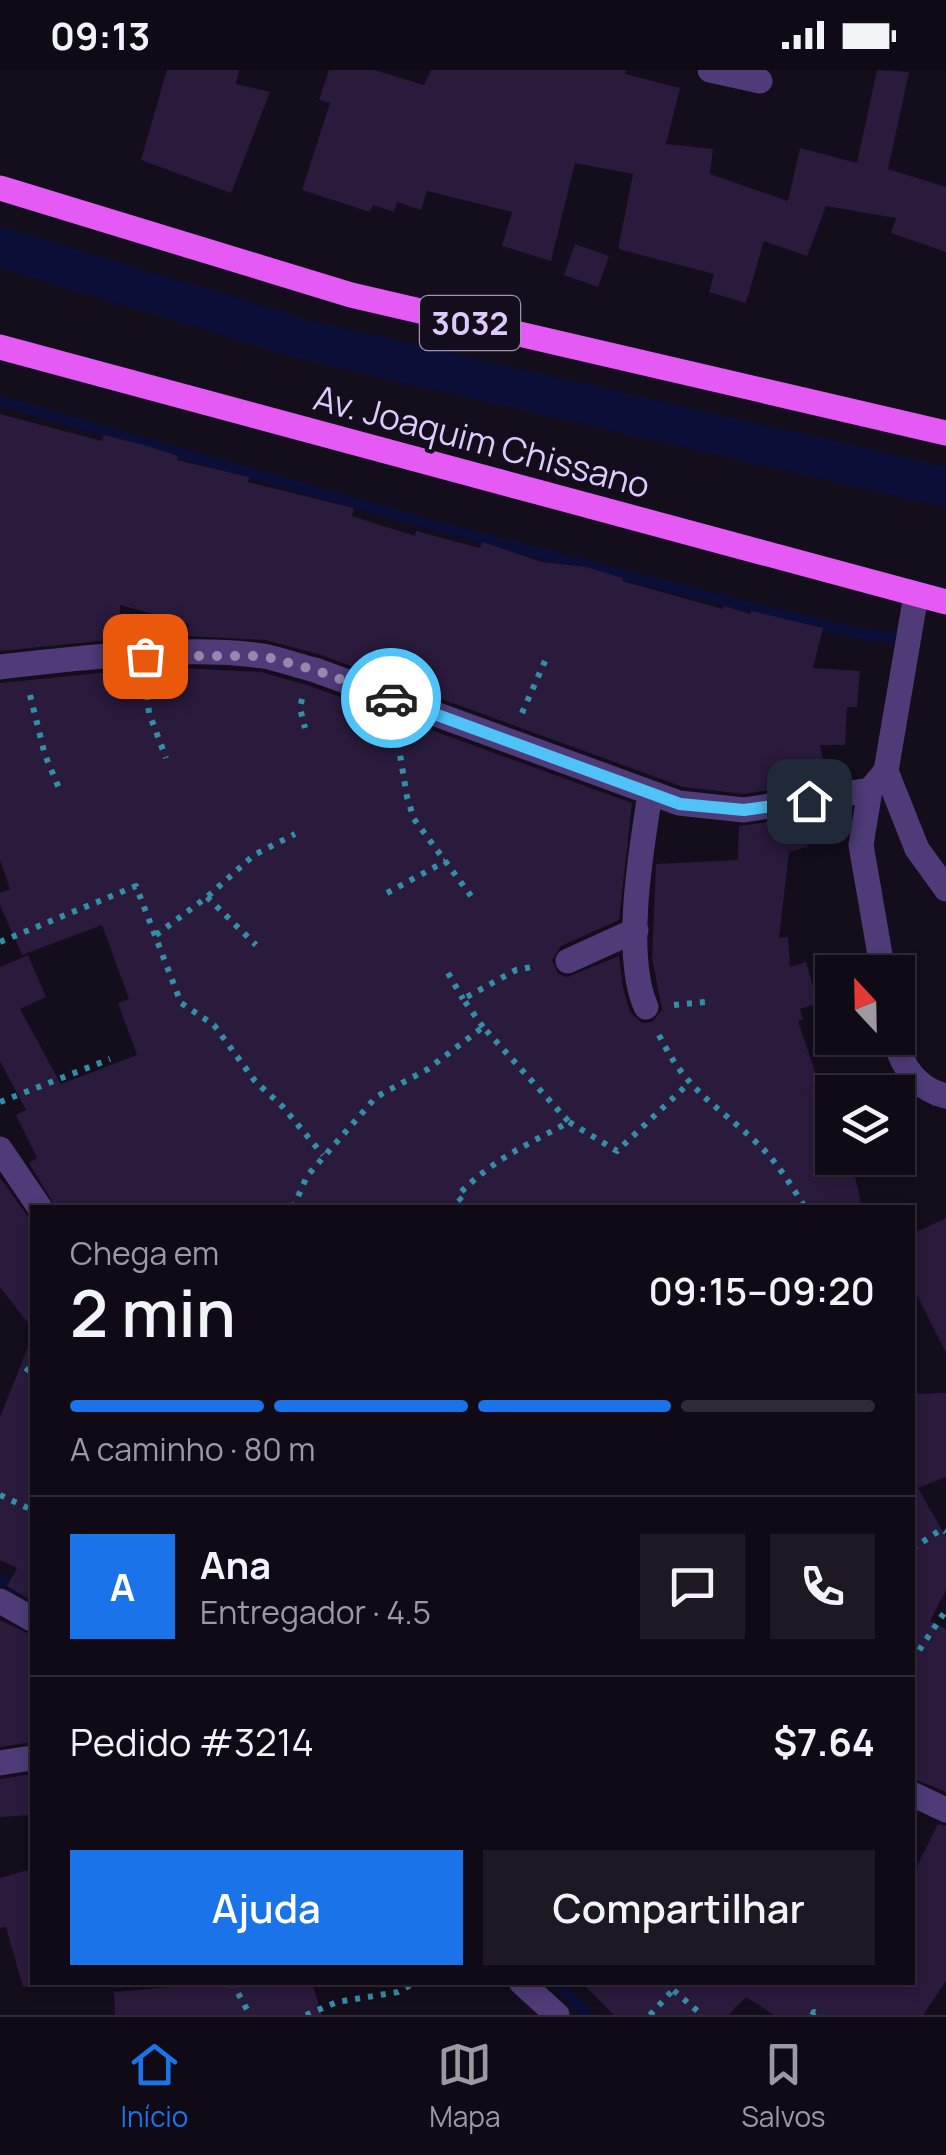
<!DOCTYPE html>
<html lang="pt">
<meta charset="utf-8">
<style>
body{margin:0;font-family:Manrope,sans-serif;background:#1d1822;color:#f1f3f6;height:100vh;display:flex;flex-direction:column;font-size:38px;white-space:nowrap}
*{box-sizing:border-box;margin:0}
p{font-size:32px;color:#9b9aa0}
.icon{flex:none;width:55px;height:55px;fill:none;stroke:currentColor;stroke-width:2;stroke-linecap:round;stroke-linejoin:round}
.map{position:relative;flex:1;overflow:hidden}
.panel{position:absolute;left:30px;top:1135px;width:885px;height:780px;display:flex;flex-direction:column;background:#0f0a15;border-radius:0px;box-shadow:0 5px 15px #0003,0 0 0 2px #2f2b34}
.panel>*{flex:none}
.needle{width:65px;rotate:338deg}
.buttons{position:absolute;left:815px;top:885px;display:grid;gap:20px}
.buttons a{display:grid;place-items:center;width:100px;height:100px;border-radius:0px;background:#0f0a15;box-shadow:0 5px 15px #0003,0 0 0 2px #2f2b34;font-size:50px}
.pin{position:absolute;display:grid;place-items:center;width:85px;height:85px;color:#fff;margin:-42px;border-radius:20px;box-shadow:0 5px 15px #0006}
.courier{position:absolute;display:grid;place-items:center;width:100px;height:100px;margin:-50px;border:8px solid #4fc3f7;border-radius:50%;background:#fff;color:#222;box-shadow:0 2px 12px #0007}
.overview em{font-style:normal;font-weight:600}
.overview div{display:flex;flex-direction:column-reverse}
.overview{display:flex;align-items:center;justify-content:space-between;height:170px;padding:0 40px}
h1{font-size:65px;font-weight:600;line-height:75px}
.bar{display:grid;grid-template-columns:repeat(4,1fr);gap:15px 10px;align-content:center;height:120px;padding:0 40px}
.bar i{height:12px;border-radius:8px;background:#2f2b34}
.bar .selected{background:#1a73e8}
.bar p{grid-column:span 4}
.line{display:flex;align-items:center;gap:25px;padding:0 40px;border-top:2px solid #2f2b34}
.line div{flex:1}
.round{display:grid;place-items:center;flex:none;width:105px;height:105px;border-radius:0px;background:#1d1822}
.button{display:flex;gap:20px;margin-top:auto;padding:20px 40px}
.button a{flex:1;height:115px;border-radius:0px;background:#1a73e8;color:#fff;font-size:40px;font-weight:600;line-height:115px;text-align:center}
.button a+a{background:#1d1822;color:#f1f3f6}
.status{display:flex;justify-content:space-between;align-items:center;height:70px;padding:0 50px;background:#0f0a15;direction:ltr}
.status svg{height:28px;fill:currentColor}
.menu{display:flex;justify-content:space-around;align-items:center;height:140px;border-top:2px solid #2f2b34;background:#0f0a15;font-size:28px;color:#9b9aa0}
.menu a{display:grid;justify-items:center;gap:5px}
.menu .selected{color:#1a73e8}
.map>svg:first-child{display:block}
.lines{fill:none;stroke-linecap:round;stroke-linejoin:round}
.stream{stroke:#0b0f37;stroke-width:11}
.canal{stroke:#0b0f37;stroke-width:40}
.building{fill:#2a1a3c}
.path{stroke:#348ea7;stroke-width:6;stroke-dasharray:5 8;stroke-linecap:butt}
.minor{stroke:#4e3b78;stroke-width:25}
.major{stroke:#e55af4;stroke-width:25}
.done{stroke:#9788ae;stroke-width:10;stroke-dasharray:0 18}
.route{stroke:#4fc3f7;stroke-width:12}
.labels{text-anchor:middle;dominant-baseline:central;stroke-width:8;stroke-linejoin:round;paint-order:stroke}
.shield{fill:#140d1c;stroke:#a192b9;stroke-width:2.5}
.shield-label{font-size:32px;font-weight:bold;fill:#decbfc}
.street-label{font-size:35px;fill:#decbfc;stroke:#140d1c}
</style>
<div class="status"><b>09:13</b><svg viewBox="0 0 49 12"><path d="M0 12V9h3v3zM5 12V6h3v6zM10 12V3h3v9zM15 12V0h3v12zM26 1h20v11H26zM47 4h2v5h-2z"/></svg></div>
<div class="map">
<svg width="946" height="1945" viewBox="0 0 946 1945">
<rect width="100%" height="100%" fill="#140d1c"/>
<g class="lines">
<path class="stream" d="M0,331L442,458L729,532L853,562L906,570
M0,1509L32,1525
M556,1912L587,1945"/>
<path class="canal" d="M0,177L311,271L946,417"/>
</g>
<path class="building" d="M167,0H239L236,14L270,22L231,123L141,90Z
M329,0H374L424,15L431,0H626L625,4L680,18L666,74L713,79L710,104L788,131L800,78L857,93L877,0L909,2L888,99L946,117V182L891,163L896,148L826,136L807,186L764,171L746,233L709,222L714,204L618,179L633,104L575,93L551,191L502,176L512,142L427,121L421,140L397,132L394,142L373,135L370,142L302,120L330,33L319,30Z
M575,174L609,186L598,217L564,205Z
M0,344L102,371L104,365L147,376L178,386L177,390L249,407L248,412L354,438L352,446L415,466L416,461L480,478L482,472L542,492L586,497L623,508L622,511L723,539L724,536L750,544L751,541L823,558L813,598L860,601L857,637H847L845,675H820L823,690L792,698L796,715L744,724L683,717L321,585L265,570L187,566L189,554L120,535V569L0,581Z
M181,598L261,602L310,616L632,733L619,850L561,876L552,890L558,904L567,907L619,886L623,918L630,942L642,953L652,952L662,940L652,888L656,794L738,790L739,756L802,747L808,777L789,782L779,868L788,867L790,897L806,892L818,933L800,939L803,950L798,951L832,1052V1088H851L862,1138H56L29,1093L37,1088L16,1045L26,1040L0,991V897L28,885L46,927L20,939L61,1014L137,985L118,933L129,929L102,855L22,885L0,835V823L10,819L0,790V613L120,601V620L180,604Z
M0,1108L32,1152V1258L0,1217Z
M946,1148V1283L912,1215V1164Z
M31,1269L32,1270V1531L7,1516L17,1498L0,1490V1347Z
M946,1323V1407L918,1418L946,1467V1520L930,1551L946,1559V1722L912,1708V1324Z
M0,1550L32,1565V1672L0,1677Z
M32,1704V1745L0,1747V1709Z
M938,1754L946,1756V1911L923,1945H774L746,1927L728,1945H614L581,1912H912V1806Z
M32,1799V1916L23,1917L6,1857L0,1858V1808Z
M179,1912H312L322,1945H115L114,1922L180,1916Z"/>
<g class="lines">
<path class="path" d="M146,612L149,643L166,688
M30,625L45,685L61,723
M302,629L300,638L305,658
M522,643L545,591
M396,660L407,727L414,749L471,826
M387,823L446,791
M207,827L256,875
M156,865L207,827L254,785L295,764
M0,872L136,816L181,933L214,955L255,1011L283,1037L323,1085
M448,903L463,929
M674,935L705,932
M483,957L463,929L516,900L537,896
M659,965C687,1022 715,1033 758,1074C777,1092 792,1116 805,1138
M0,1032L110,989
M569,1052L617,1081L688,1014
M293,1138L307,1106L376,1027L428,999L483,957L569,1052C525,1076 493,1089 457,1126L469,1138
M553,1138L554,1137
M26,1302L32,1294
M0,1425L32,1440
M912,1479L942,1459L946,1462
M912,1591L946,1540
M232,1912L250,1945
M664,1912L702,1945
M306,1945L337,1932L398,1922L416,1912
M650,1945L672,1921
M812,1945L814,1942L823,1945"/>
<path class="minor" d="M710,0L760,11
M0,597C77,588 186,575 263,586C280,589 298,596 315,600L679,733L744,740L870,720L886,701L916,525
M886,701L917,779L946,819
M870,720L861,775L883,902
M568,891L636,860
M646,937C623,885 641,781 650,724
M894,968C902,996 916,1019 946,1026
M0,1079L40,1138
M0,1531L32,1549
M0,1693L32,1688
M912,1724L946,1740
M521,1912L557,1945"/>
<path class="major" d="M0,118L351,225L946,363
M0,277L946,532"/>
</g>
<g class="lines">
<path class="done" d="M145,586H263L315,600L391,628"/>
<path class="route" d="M391,628L680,734L744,740L809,731"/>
</g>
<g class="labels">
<rect class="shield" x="420" y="226" width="100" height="54" rx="8"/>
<g class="shield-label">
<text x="470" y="253">3032</text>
</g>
<g class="street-label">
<text transform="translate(482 371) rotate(15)">Av. Joaquim Chissano</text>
</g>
</g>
</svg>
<div class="buttons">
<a><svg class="needle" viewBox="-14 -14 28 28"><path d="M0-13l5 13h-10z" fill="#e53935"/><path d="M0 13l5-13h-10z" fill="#9b9aa0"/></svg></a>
<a><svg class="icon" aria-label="layers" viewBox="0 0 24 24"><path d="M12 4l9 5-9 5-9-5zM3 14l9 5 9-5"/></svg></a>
</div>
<div class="pin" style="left:145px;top:586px;background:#ea580c"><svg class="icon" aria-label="bag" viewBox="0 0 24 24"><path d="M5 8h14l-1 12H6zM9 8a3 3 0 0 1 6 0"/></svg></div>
<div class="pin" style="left:809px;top:731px;background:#1f2937"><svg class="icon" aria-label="home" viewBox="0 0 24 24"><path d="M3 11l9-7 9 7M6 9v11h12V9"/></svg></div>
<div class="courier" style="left:391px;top:628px"><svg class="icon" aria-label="car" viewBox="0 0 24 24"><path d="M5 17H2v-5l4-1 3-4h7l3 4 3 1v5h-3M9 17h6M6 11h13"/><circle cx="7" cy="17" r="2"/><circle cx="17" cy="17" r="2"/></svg></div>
<section class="panel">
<div class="overview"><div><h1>2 min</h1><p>Chega em</p></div><em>09:15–09:20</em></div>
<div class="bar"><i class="selected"></i><i class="selected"></i><i class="selected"></i><i></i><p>A caminho · 80 m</p></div>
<div class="line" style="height:180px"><b class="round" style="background:#1a73e8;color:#fff">A</b><div><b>Ana</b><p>Entregador · 4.5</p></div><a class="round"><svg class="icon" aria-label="chat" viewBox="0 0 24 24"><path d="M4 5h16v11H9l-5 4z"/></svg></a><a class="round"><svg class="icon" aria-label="phone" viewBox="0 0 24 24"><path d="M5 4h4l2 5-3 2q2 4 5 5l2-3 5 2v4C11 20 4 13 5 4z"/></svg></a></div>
<div class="line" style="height:130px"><div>Pedido #3214</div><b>$7.64</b></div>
<div class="button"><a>Ajuda</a><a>Compartilhar</a></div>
</section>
</div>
<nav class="menu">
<a class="selected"><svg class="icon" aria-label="home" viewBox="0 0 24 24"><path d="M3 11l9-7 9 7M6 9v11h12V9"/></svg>Início</a>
<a><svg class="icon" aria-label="map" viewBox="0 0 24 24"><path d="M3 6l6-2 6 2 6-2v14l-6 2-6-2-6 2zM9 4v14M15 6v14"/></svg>Mapa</a>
<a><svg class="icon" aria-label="saved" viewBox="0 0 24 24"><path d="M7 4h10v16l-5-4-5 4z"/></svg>Salvos</a>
</nav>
